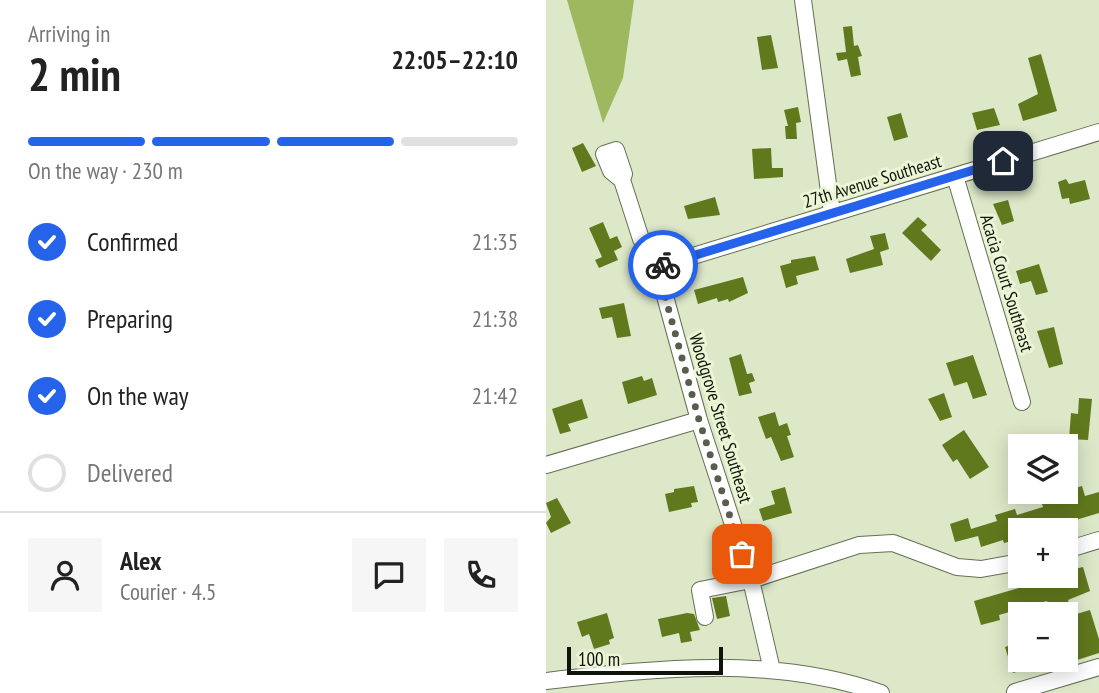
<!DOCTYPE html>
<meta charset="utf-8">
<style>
body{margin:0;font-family:"PT Sans Narrow",sans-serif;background:#f6f6f6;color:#222;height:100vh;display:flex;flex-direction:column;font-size:26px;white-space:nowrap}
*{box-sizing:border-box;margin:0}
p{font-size:23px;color:#767676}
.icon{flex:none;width:38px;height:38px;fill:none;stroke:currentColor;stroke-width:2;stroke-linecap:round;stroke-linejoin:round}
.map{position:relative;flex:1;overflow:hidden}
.side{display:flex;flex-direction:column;background:#fff;width:546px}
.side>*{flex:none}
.tools{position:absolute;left:462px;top:434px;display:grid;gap:14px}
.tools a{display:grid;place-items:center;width:70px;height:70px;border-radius:0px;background:#fff;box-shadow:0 4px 18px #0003;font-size:35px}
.scale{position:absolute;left:21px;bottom:18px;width:156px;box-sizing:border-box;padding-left:7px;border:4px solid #11140a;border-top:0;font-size:19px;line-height:24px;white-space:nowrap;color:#11140a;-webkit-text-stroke:5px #eaf6d6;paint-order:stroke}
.pin{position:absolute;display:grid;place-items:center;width:60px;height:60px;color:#fff;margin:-30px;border-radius:14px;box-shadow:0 4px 10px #0006}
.courier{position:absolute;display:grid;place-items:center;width:70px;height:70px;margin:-35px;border:5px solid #2563eb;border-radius:50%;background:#fff;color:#222;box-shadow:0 2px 9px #0007}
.summary em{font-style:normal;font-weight:700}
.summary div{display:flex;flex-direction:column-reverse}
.summary{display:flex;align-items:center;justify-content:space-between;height:119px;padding:0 28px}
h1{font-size:46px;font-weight:700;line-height:52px}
.bar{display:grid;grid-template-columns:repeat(4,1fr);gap:10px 7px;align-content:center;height:84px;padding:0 28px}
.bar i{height:9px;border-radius:5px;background:#e0e0e0}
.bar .selected{background:#2563eb}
.bar p{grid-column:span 4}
.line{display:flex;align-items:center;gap:18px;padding:0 28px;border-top:2px solid #e0e0e0}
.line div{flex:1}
.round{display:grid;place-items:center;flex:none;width:74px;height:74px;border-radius:0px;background:#f6f6f6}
ol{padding:0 28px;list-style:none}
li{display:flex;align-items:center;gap:21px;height:77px}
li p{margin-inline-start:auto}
li .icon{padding:7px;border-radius:50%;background:#2563eb;color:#fff;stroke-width:4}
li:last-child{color:#767676}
li i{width:38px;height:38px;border:4px solid #e0e0e0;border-radius:50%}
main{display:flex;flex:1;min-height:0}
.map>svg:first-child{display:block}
.forest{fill:#9db85f}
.building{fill:#61791d}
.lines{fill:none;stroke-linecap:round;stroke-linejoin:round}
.minor-casing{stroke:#656f54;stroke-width:18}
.minor{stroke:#fff;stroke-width:16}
.done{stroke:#585e4d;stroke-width:7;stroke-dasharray:0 12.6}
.route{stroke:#2563eb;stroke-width:9}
.labels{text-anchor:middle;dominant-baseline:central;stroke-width:6;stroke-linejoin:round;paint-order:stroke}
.street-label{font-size:18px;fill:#11140a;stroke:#eaf6d6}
</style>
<main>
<section class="side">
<div class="summary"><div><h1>2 min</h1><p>Arriving in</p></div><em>22:05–22:10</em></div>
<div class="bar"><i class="selected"></i><i class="selected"></i><i class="selected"></i><i></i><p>On the way · 230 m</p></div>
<ol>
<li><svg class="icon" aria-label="check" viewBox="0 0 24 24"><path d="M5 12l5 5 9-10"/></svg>Confirmed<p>21:35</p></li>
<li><svg class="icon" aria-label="check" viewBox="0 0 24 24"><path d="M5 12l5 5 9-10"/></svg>Preparing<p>21:38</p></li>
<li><svg class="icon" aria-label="check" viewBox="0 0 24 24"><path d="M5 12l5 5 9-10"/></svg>On the way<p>21:42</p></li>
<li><i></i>Delivered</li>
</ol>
<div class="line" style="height:126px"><a class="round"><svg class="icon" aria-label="person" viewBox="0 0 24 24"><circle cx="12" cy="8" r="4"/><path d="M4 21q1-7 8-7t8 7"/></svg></a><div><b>Alex</b><p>Courier · 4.5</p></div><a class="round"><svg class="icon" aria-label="chat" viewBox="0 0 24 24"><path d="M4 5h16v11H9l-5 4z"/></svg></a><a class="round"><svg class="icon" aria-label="phone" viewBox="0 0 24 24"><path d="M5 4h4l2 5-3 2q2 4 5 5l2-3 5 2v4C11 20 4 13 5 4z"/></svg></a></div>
</section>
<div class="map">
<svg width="553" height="693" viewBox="0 0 553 693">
<rect width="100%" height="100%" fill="#dde8c9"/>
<path class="forest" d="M21,0H88L77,78L57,123Z"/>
<path class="building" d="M306,26L308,46L312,45L316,56L312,57L315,75L305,77L301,59L292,61L290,53L300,52L297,27Z
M225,35L232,68L216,70L211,37Z
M495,54L511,111L477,121L472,104L492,94L482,58Z
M252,107L255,122L250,123L251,139H240L239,126H242L238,110Z
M448,108L454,125L431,130L426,113Z
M355,113L362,137L348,141L341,117Z
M37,143L50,166L36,172L26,148Z
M225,148L226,168H237V177L208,179L206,149Z
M520,179L523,184L539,180L544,199L524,204L523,198L516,199L512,182Z
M169,197L174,215L142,219L138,206Z
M462,200L468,221L456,225L447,204Z
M372,217L381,225L375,230L395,250L385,261L356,233Z
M57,222L64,239L71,236L76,247L68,251L72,260L53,268L49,260L56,257L43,228Z
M339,233L343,249L334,252L337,265L304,273L300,259L328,249L324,236Z
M269,256L273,270L250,276L252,284L240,288L234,266L245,263V260Z
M493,264L502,292L490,295L485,281L474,284L470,271Z
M197,277L202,293L183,302L182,299L172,302L171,298L152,304L148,290Z
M78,303L85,336L71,338L66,317L56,319L53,308Z
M508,327L517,364L503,368L491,331Z
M195,354L201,374L206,373L209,381L203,383L206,393L193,396L183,358Z
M427,355L441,395L427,399L421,382L408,386L400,363Z
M96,376L98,381L106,378L111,395L82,404L76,382Z
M398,393L406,417L394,421L382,399Z
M533,398L546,399L542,440L523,439L525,413L532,414Z
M36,399L42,418L22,424L25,431L14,434L6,409Z
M229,412L233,426L241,423L245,435L241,436L248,457L235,461L225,437L220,439L212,417Z
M418,430L443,467L424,479L411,459L407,462L396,445Z
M148,486L152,502L145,503L146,507L123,512L119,494L128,492V489Z
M536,486L539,496L553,492V513L503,528L474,530V539L458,543L457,540L435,547L432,536L409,542L404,524L422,518L425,529L451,521L449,515L469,509L471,515L497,507L496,504L518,497L517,492Z
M239,487L246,513L217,521L213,509L229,504L225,491Z
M11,498L25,523L5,533L0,523L5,517L0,503Z
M537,567L544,591L522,600L527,615L544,610L553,639V653L528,661L522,641L526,640L520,624V605L504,609L501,601L453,615L454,620L435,625L428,601L504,579L503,576H520V571Z
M180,596L184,616L171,619L166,598Z
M61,613L68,638L63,640L64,644L48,649L43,634L36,637L31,622Z
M141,613L148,614L154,630L144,632L146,641L135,643L133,633L116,637L112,619Z
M474,642V660L502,662L467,673L459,647Z"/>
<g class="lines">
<g class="minor-casing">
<path id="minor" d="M257,0L286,213
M70,150L78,174L76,180L65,171L58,154Z
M409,176L476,402
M76,180L95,239L111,267L153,420L205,580L226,670
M111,267L553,132
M0,465L153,420
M520,550L553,540
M159,617L154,590L205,580L313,545L347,543L411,567L435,569L474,562
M0,681C112,668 226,655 335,693
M469,692L553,667"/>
</g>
<use href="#minor" class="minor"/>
</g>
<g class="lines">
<path class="done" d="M117,265L111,267L153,420L196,554"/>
<path class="route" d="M117,265L457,161"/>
</g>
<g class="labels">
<g class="street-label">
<text transform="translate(326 181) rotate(-17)">27th Avenue Southeast</text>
<text transform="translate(461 283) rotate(73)">Acacia Court Southeast</text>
<text transform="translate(175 418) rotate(73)">Woodgrove Street Southeast</text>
</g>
</g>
</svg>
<div class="tools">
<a><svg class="icon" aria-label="layers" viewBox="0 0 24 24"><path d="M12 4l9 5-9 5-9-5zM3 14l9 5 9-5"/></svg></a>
<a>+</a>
<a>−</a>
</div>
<div class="scale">100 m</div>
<div class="pin" style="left:196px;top:554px;background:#ea580c"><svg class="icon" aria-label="bag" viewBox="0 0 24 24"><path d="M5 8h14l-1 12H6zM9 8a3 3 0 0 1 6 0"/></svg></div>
<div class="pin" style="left:457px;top:161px;background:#1f2937"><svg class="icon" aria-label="home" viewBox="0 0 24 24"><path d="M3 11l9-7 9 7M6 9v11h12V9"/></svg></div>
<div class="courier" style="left:117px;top:265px"><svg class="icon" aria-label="bike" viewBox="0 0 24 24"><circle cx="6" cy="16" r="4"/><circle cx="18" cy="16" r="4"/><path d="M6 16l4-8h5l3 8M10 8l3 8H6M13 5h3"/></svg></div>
</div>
</main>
